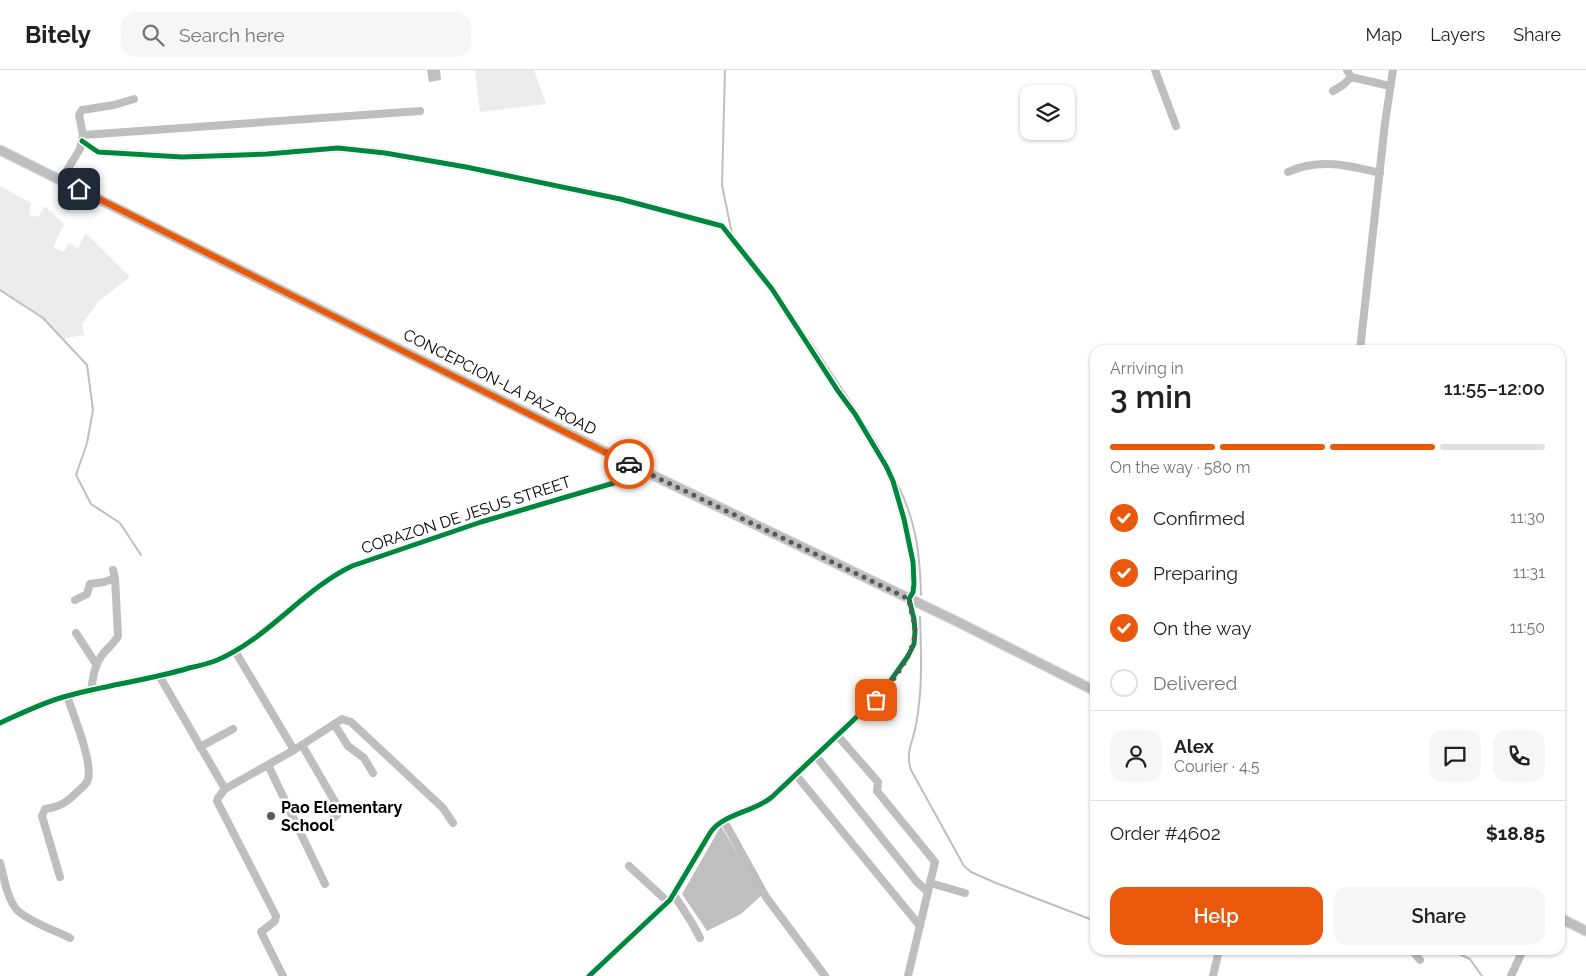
<!DOCTYPE html>
<meta charset="utf-8">
<style>
body{margin:0;font-family:Raleway,sans-serif;background:#f6f6f6;color:#202124;height:100vh;display:flex;flex-direction:column;font-size:19px;white-space:nowrap}
*{box-sizing:border-box;margin:0}
p{font-size:16px;color:#757577}
.icon{flex:none;width:28px;height:28px;fill:none;stroke:currentColor;stroke-width:2;stroke-linecap:round;stroke-linejoin:round}
.map{position:relative;flex:1;overflow:hidden}
.sheet{position:absolute;left:1090px;top:275px;width:475px;height:610px;display:flex;flex-direction:column;background:#fff;border-radius:15px;box-shadow:0 1px 4px #0004}
.sheet>*{flex:none}
.fabs{position:absolute;left:1020px;top:15px;display:grid;gap:10px}
.fabs a{display:grid;place-items:center;width:55px;height:55px;border-radius:10px;background:#fff;box-shadow:0 1px 4px #0004;font-size:25px}
.pin{position:absolute;display:grid;place-items:center;width:42px;height:42px;color:#fff;margin:-21px;border-radius:10px;box-shadow:0 2px 8px #0006}
.courier{position:absolute;display:grid;place-items:center;width:50px;height:50px;margin:-25px;border:4px solid #ea580c;border-radius:50%;background:#fff;color:#222;box-shadow:0 1px 6px #0007}
.head em{font-style:normal;font-weight:600}
.head div{display:flex;flex-direction:column-reverse}
.head{display:flex;align-items:center;justify-content:space-between;height:85px;padding:0 20px}
h1{font-size:32px;font-weight:600;line-height:38px}
.bar{display:grid;grid-template-columns:repeat(4,1fr);gap:8px 5px;align-content:center;height:60px;padding:0 20px}
.bar i{height:6px;border-radius:4px;background:#e0e0e0}
.bar .on{background:#ea580c}
.bar p{grid-column:span 4}
.line{display:flex;align-items:center;gap:12px;padding:0 20px;border-top:1px solid #e0e0e0}
.line div{flex:1}
.round{display:grid;place-items:center;flex:none;width:52px;height:52px;border-radius:15px;background:#f6f6f6}
ol{padding:0 20px;list-style:none}
li{display:flex;align-items:center;gap:15px;height:55px}
li p{margin-inline-start:auto}
li .icon{padding:5px;border-radius:50%;background:#ea580c;color:#fff;stroke-width:4}
li:last-child{color:#757577}
li i{width:28px;height:28px;border:2px solid #e0e0e0;border-radius:50%}
.action{display:flex;gap:10px;margin-top:auto;padding:10px 20px}
.action a{flex:1;height:58px;border-radius:15px;background:#ea580c;color:#fff;font-size:20px;font-weight:600;line-height:58px;text-align:center}
.action a+a{background:#f6f6f6;color:#202124}
header{display:flex;align-items:center;gap:30px;box-sizing:border-box;height:70px;padding:0 25px;background:#fff;border-bottom:1px solid #e0e0e0}
header strong{font-size:24px}
nav{display:flex;gap:28px;margin-inline-start:auto;font-size:18px}
.search{width:350px;height:45px;background:#f6f6f6;display:flex;align-items:center;gap:12px;box-sizing:border-box;padding:0 18px;border-radius:15px;color:#757577;font-size:19px}
.map>svg:first-child{display:block}
.green{fill:#ececec}
.water{fill:#bfbfbf}
.lines{fill:none;stroke-linecap:round;stroke-linejoin:round}
.stream{stroke:#bfbfbf;stroke-width:2}
.major-casing{stroke:#dbdbdb;stroke-width:11}
.minor{stroke:#bebebe;stroke-width:8}
.major{stroke:#bebebe;stroke-width:9}
.cycleway-casing{stroke:#fff;stroke-width:8}
.cycleway{stroke:#00873e;stroke-width:5}
.done{stroke:#595959;stroke-width:5;stroke-dasharray:0 9}
.route{stroke:#ea580c;stroke-width:6}
.poi-dot{fill:#595959;stroke:#fff;stroke-width:2}
.labels{text-anchor:middle;dominant-baseline:central;stroke-width:5;stroke-linejoin:round;paint-order:stroke}
.street-label{font-size:16px;fill:#000;stroke:#fff}
.poi-label{font-size:16px;font-weight:bold;fill:#000;stroke:#fff;text-anchor:start}
</style>
<header>
<strong>Bitely</strong>
<div class="search"><svg class="icon" aria-label="search" viewBox="0 0 24 24"><circle cx="10" cy="10" r="6"/><path d="M15 15l6 6"/></svg>Search here</div>
<nav><a>Map</a><a>Layers</a><a>Share</a></nav>
</header>
<div class="map">
<svg width="1586" height="906" viewBox="0 0 1586 906">
<rect width="100%" height="100%" fill="#fff"/>
<path class="green" d="M475,0H534L546,34L480,42Z
M0,116L31,133L29,145L38,147L45,136L64,154L53,177L64,182L69,173L78,178L86,163L130,207L99,231L82,254L84,266L82,265L63,269L43,248L0,220Z"/>
<path class="water" d="M427,0H440L441,10L429,12Z
M721,756L762,825L741,844L707,861L682,824Z"/>
<g class="lines">
<path class="stream" d="M725,0L722,115L732,164
M0,220L43,248L87,295L93,340L87,373L76,405L91,434L120,453L141,485
M808,268L854,337
M866,356L883,384
M897,413C916,451 920,483 921,525
M920,547C921,573 922,598 920,624C919,634 918,645 916,655C913,672 905,682 911,700L959,787L964,796L971,802L996,813L1095,851
M1450,880L1470,889L1482,906"/>
<g class="major-casing">
<path id="major" d="M0,80L648,403L956,551L1095,621
M1560,848L1586,861"/>
</g>
<path class="minor" d="M1155,0L1176,56
M1347,0L1351,7L1390,16
M1333,21L1343,15L1351,7
M83,65L420,41
M82,71L98,82L182,87L267,84L338,78L385,83L466,97L620,129L722,156L772,219L838,321L855,344L886,396L893,411L904,449L913,492L914,514L913,522L909,529L914,549L915,562L914,574L908,586L882,623L772,727C754,742 722,744 710,763L670,830L589,906
M1288,102C1318,88 1348,95 1380,103
M61,110L80,79L83,65L79,45L82,40L114,35L134,29
M1360,280L1385,53L1393,0
M75,530L87,524L90,514L104,512L115,508
M76,563L96,594
M235,581L294,680
M160,607L225,719L218,728L217,731L276,846L275,851L261,862L283,906
M91,621C93,608 94,596 102,585C107,578 114,574 118,566L115,508L113,500
M0,653C22,643 44,632 67,626C107,615 149,610 189,598C198,596 207,594 215,591C267,570 302,520 352,496L481,452L648,403
M334,654L348,676L364,688L373,703
M837,665L878,712L877,721L935,792L908,906
M302,675L338,737L339,743L332,749
M200,677L233,659
M816,686L917,812L928,822
M268,695L325,814
M796,705L920,856
M225,719L294,680L339,651L342,649L351,652L443,738L453,753
M724,751L766,827L825,906
M0,793C4,807 7,830 18,841C32,853 54,860 70,868
M629,796L668,832
M60,807L42,746L45,739C59,737 66,733 76,723C80,719 87,715 88,709C93,692 73,644 67,626
M930,813L965,823
M674,825L692,853L700,868
M1414,880L1415,884L1420,890
M1213,906L1219,880
M1511,906L1523,880"/>
<use href="#major" class="major"/>
<g class="cycleway-casing">
<path id="cycleway" d="M82,71L98,82L182,87L267,84L338,78L385,83L466,97L620,129L722,156L772,219L838,321L855,344L886,396L893,411L904,449L913,492L914,514L913,522L909,529L914,549L915,562L914,574L908,586L882,623L772,727C754,742 722,744 710,763L670,830L589,906
M0,653C22,643 44,632 67,626C107,615 149,610 189,598C198,596 207,594 215,591C267,570 302,520 352,496L481,452L648,403"/>
</g>
<use href="#cycleway" class="cycleway"/>
</g>
<g class="lines">
<path class="done" d="M629,394L909,529C910,540 914,549 915,560C915,583 892,613 876,630"/>
<path class="route" d="M79,119L629,394"/>
</g>
<circle class="poi-dot" cx="271" cy="746" r="5"/>
<g class="labels">
<g class="street-label">
<text transform="translate(500 312) rotate(27)">CONCEPCION-LA PAZ ROAD</text>
<text transform="translate(466 445) rotate(-18)">CORAZON DE JESUS STREET</text>
</g>
<g class="poi-label">
<text x="281" y="737">Pao Elementary<tspan x="281" dy="18">School</tspan></text>
</g>
</g>
</svg>
<div class="fabs">
<a><svg class="icon" aria-label="layers" viewBox="0 0 24 24"><path d="M12 4l9 5-9 5-9-5zM3 14l9 5 9-5"/></svg></a>
</div>
<div class="pin" style="left:876px;top:630px;background:#ea580c"><svg class="icon" aria-label="bag" viewBox="0 0 24 24"><path d="M5 8h14l-1 12H6zM9 8a3 3 0 0 1 6 0"/></svg></div>
<div class="pin" style="left:79px;top:119px;background:#1f2937"><svg class="icon" aria-label="home" viewBox="0 0 24 24"><path d="M3 11l9-7 9 7M6 9v11h12V9"/></svg></div>
<div class="courier" style="left:629px;top:394px"><svg class="icon" aria-label="car" viewBox="0 0 24 24"><path d="M5 17H2v-5l4-1 3-4h7l3 4 3 1v5h-3M9 17h6M6 11h13"/><circle cx="7" cy="17" r="2"/><circle cx="17" cy="17" r="2"/></svg></div>
<section class="sheet">
<div class="head"><div><h1>3 min</h1><p>Arriving in</p></div><em>11:55–12:00</em></div>
<div class="bar"><i class="on"></i><i class="on"></i><i class="on"></i><i></i><p>On the way · 580 m</p></div>
<ol>
<li><svg class="icon" aria-label="check" viewBox="0 0 24 24"><path d="M5 12l5 5 9-10"/></svg>Confirmed<p>11:30</p></li>
<li><svg class="icon" aria-label="check" viewBox="0 0 24 24"><path d="M5 12l5 5 9-10"/></svg>Preparing<p>11:31</p></li>
<li><svg class="icon" aria-label="check" viewBox="0 0 24 24"><path d="M5 12l5 5 9-10"/></svg>On the way<p>11:50</p></li>
<li><i></i>Delivered</li>
</ol>
<div class="line" style="height:90px"><a class="round"><svg class="icon" aria-label="person" viewBox="0 0 24 24"><circle cx="12" cy="8" r="4"/><path d="M4 21q1-7 8-7t8 7"/></svg></a><div><b>Alex</b><p>Courier · 4.5</p></div><a class="round"><svg class="icon" aria-label="chat" viewBox="0 0 24 24"><path d="M4 5h16v11H9l-5 4z"/></svg></a><a class="round"><svg class="icon" aria-label="phone" viewBox="0 0 24 24"><path d="M5 4h4l2 5-3 2q2 4 5 5l2-3 5 2v4C11 20 4 13 5 4z"/></svg></a></div>
<div class="line" style="height:65px"><div>Order #4602</div><b>$18.85</b></div>
<div class="action"><a>Help</a><a>Share</a></div>
</section>
</div>
